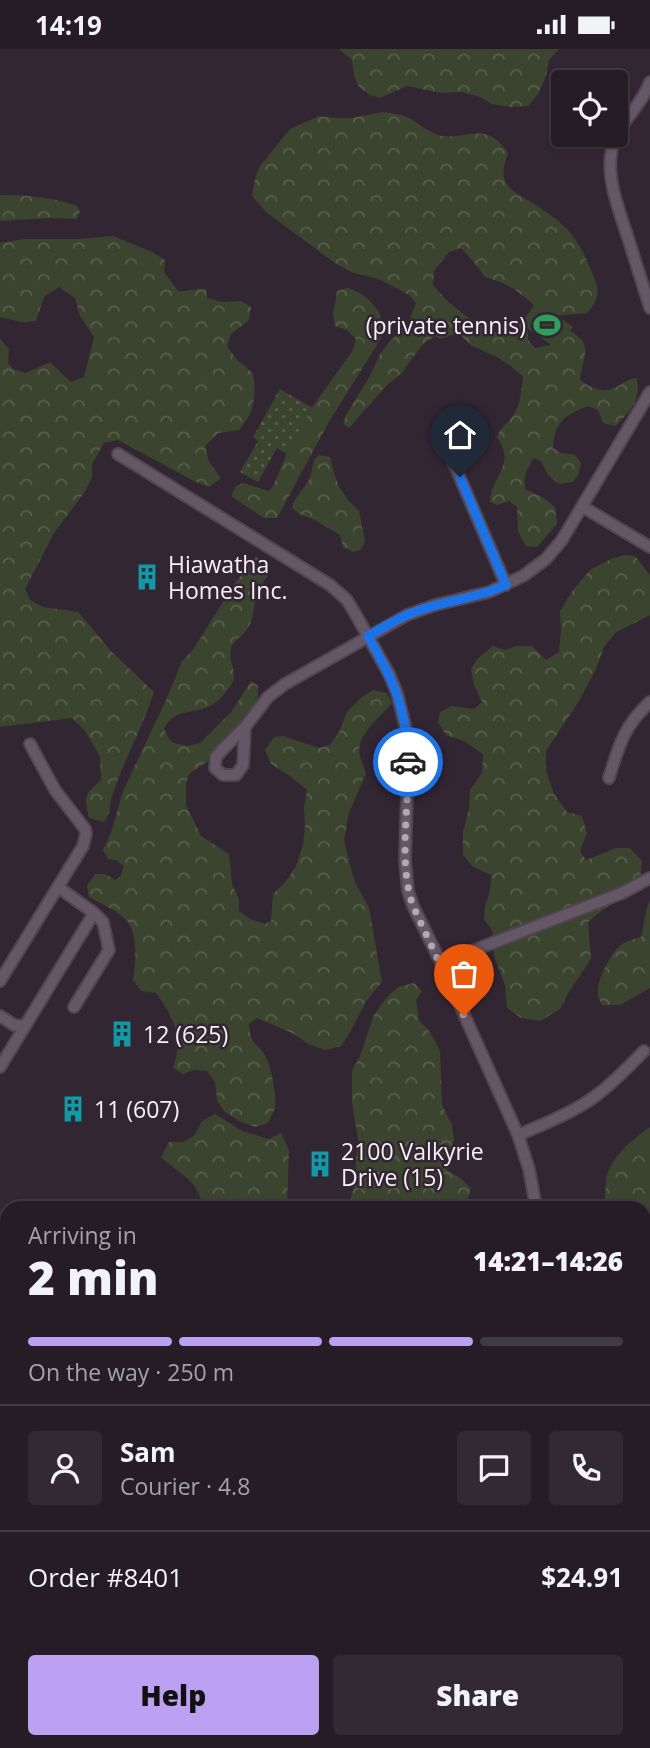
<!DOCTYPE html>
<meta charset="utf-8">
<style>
body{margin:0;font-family:"Open Sans",sans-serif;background:#322932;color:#f1f3f6;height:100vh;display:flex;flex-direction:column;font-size:26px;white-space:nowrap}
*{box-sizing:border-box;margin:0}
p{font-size:23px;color:#a4a1a7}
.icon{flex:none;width:38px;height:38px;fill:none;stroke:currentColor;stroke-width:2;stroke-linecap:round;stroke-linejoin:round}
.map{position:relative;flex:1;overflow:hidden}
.sheet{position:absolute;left:0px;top:1152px;width:651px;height:548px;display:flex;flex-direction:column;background:#261c26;border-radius:21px 21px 0 0;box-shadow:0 2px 5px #0004,0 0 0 2px #423a43}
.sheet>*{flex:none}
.fabs{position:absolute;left:551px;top:21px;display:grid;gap:14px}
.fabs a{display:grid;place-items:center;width:77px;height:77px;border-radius:7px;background:#261c26;box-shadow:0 2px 5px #0004,0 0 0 2px #423a43;font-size:35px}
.pin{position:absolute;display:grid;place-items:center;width:60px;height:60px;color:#fff;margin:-72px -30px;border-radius:50% 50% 50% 0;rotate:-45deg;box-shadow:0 0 7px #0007}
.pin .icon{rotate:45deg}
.courier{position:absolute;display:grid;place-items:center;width:70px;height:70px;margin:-35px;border:5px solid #1a73e8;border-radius:50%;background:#fff;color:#222;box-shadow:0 2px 9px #0007}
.headline em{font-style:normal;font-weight:800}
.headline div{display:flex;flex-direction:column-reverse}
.headline{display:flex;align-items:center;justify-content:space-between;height:119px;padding:0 28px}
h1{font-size:46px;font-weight:800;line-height:52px}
.bar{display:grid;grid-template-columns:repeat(4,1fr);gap:10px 7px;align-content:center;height:84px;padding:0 28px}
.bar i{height:9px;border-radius:5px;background:#423a43}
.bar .selected{background:#bca0f2}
.bar p{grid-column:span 4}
.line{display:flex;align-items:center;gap:18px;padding:0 28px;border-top:2px solid #423a43}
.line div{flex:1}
.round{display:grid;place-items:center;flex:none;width:74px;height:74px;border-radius:7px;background:#322932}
.primary-button{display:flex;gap:14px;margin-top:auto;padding:14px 28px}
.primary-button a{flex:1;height:80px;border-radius:7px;background:#bca0f2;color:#111;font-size:28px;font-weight:800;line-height:80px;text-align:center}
.primary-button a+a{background:#322932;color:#f1f3f6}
.status{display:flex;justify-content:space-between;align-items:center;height:49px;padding:0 35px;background:#261c26;direction:ltr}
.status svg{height:19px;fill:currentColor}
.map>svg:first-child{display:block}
.grass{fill:url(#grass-dots)}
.forest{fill:url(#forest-crowns)}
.park{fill:#3b442e}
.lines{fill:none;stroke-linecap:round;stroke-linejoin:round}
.street-casing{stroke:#504550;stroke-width:14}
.secondary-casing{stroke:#504550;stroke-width:19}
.street{stroke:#665766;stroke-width:10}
.secondary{stroke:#826c4c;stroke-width:16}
.done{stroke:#b3a9b2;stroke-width:7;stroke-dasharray:0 12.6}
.route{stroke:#1a73e8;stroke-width:9}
.labels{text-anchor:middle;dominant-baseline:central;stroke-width:5;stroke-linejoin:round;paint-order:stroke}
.poi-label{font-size:23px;fill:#f8eff7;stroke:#332633;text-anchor:start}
</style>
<div class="status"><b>14:19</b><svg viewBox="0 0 49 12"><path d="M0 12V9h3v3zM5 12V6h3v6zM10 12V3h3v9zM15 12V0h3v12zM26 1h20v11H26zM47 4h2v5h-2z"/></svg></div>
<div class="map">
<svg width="650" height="1699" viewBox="0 0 650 1699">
<defs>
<pattern id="grass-dots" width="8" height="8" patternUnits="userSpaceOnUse" patternTransform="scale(1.75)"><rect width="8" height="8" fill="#3b442e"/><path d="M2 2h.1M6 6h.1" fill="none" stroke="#585f4d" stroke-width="1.8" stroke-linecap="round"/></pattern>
<pattern id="forest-crowns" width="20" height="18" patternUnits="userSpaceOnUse" patternTransform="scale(1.75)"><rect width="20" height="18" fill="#3b442e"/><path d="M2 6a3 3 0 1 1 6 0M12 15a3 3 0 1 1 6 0" fill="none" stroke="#585f4d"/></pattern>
</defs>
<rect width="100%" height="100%" fill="#332633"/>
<path class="grass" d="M280,340L316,361L290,407L277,399L258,433L240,423L258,392L253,388Z"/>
<path class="forest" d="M339,0H559L549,11L546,27L538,45L528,57L510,58L492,55L480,48L462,43L441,44L407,37L380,49L370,46L359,38L354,27L352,11Z
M382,63C391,64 401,65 409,69C419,74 427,82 438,86C455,91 471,81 488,86C497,89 503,97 508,104C505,115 500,125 507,135C513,144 525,149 534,155C564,174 577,186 590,219C599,240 602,246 587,264L554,267L542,265L532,254L514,240L501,233L485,228L472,211L461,199L449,203L434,222L433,236C450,257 470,272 495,283L516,271L525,273L528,283V291L535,299L551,296L558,285L566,279C596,297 583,303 580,331C590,338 602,345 614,339C624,335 625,331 636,329C643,348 629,365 615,377L603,374L598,361L588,357C565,366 554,373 553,399L561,404L575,406L581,414L578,426L573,433L559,435L548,426L541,412L534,409C527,418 523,428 525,440L542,448L555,458L557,475L537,498L526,497L518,482L517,458L509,452L497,456L490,453C491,426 517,417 497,388C500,379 506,376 512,368C521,356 521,342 523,328L512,318L497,308L472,297L458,284L440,290L435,287L423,295L401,325L388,335L349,379L343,375L346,366L370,327L380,305L392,290L408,275L416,254L409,246L379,230L351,223L335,214L266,163L252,147L255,130L260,117L290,80L319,67L337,69H352Z
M0,146C26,146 52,148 77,157L80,162L77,170L51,169L0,172Z
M113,187L152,203L165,211L164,223L178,242C188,243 196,239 206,240L207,249L222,253L241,252L251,258L249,271L231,285L227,297L237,311L253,324C256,347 255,363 239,381L218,384L205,397L209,413L221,429L209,438L196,433L118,391L104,394L92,415V429L84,444L54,484L25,540L30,551L43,558L78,563L112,603L154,643L147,663L120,725L111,750L109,764L104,773L89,769C84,746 84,747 101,731L100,708L86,683L72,669L0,678V290L9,300L8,314L13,320L26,324L50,313L71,333L84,328L94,288L80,267L75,249L59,238L44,248L36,272L21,273L0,268V194L24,190H79Z
M347,239C363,242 384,261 383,280C383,284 381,288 380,291L330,371L277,469H264L232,448C233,439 235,437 243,434L269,442L274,435L291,395L313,357L353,301L356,290L347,281L335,277L333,266L337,242Z
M318,406L330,408L334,424L339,438L349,452L359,462L365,492L361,501L353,503L343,498L340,486L313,470L301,466L292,459C295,446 305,440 310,428C314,418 311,415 318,406Z
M624,506L635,507L650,526V566L615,584L604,598L596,620L579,652L546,702V722L554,745L567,763L582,767L587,784L580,802L586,811L616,799H630L642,812L640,830L627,845L601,862L588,873L591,910L569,943L560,960L540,972L521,969L507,959L505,936L494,907L492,881L484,870L485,857L490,842L491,826L472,817L463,806V783L469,760L470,741L482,724L483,705L464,692L446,686L438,673L440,663L452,657L474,660L482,653L474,636L471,620L478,609L493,597L505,601L517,597H532L546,611L559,603L561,580L560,562L573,541L590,521L611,510Z
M256,508L267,512L269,523C264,532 258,542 255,553C253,564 253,573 245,583C241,588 233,592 231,599C227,614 241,625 229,639C224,646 218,653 210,657C192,666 174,659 164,680L169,690L174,694L187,697L200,694L232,662L251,632L258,637V648L249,666L213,709L189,725L186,735V756L201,787L229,805L232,835L239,850V862L250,870L265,875L271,872L273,845L286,832L296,817L303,796L305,777L304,758L307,741L290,727L271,715L265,701L274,688L283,687L319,699L330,696L339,683L347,663L362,648L373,641L387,644L392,654C380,669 355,686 360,707C361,713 364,718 366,724L349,764L344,791L354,831L369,859L382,933L366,952L348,987L341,997L326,1001L310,996L292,984L257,969L249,975C250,997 257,992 266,1008C271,1018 277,1047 275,1058C274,1063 270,1069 268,1074L255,1078L239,1072L224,1062L217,1051L215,1033L207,1022L194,1021L183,1025L173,1019C184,990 174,968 156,944L141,942L133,931C136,912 139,881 123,868C113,860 100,854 89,848L87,837L95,825H105L115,831L120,828L124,817L116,811L108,810L103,801L111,784L123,742L167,649L182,612L193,601L234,535Z
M650,851V939L620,956H602C601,953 598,949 598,946C596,932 610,905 621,896C626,892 635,890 641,888C645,875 644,862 650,851Z
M414,934L422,942L416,951L419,971L430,983L440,1002L442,1056L452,1076L454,1092L445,1109L447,1121L460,1129L471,1139L465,1158H348L354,1138L358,1090L352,1054V1022L360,1007L374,966L387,948L398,938Z
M215,1065L242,1082L269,1090L281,1084L289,1101L287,1158H202C201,1132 177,1124 161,1108L169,1093H183L194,1087L202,1072Z
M650,1078V1209L644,1206V1158H605V1155C605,1147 605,1140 606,1132C609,1109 632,1091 650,1078Z"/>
<path class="park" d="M537,252L573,278L557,300L521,275Z"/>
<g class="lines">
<g class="street-casing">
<path id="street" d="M650,33C643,54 625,68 616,88C601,121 619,160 629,192C636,214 643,236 650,259
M439,380L506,536
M118,405L330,536L347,551L356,566L389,625L397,644L405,676L408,709L405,811L408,842L413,857L441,914L518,1086L529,1120L536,1158
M583,458L650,498
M245,678L243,716L236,726H223L215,719L216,708L224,699L245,678L268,648L285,635L407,566L435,556L489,543L523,527L546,510L562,491L650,343
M609,729C619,696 624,677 650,653
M58,838L94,864L103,873L109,901L74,958
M441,914L622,844L650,829
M0,932L83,797L86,785L85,780L55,741L30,695
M0,967L14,976L25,977
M0,1018L94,864
M518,1086C540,1077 562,1068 582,1056C606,1042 625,1021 644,1002
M644,1288L650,1287
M0,1430L7,1447
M0,1549L7,1559
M150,1699L152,1692
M583,1699V1692"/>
</g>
<g class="secondary-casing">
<path id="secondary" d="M644,1465L650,1464
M0,1535L7,1532"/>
</g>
<use href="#street" class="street"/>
<use href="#secondary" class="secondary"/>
</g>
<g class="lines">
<path class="done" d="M408,713C409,759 398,814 413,857L464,967"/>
<path class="route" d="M408,713C407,659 394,633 368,587C384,578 399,568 417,562C446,552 477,549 506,536L460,428"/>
</g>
<defs>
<g id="stadium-bare" transform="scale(2.1)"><path d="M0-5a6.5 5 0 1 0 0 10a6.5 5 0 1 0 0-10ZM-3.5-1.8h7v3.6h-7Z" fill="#2e9e5b" stroke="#332633" stroke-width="2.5" paint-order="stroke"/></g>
<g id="building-bare" transform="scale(2.1)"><path d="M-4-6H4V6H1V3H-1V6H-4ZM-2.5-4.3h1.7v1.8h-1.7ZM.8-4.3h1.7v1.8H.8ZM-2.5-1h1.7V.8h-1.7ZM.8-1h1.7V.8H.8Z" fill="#0f9aa8" stroke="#332633" stroke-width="2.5" paint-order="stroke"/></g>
</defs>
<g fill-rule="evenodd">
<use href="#stadium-bare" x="547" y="276"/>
<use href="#building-bare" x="147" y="528"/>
<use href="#building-bare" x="122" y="985"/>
<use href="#building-bare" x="73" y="1060"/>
<use href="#building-bare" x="320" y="1115"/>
</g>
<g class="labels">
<g class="poi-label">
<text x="526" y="276" text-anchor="end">(private tennis)</text>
<text x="168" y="515">Hiawatha<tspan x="168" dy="26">Homes Inc.</tspan></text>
<text x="143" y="985">12 (625)</text>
<text x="94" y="1060">11 (607)</text>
<text x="341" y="1102">2100 Valkyrie<tspan x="341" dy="26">Drive (15)</tspan></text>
</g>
</g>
</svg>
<div class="fabs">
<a><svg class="icon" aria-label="locate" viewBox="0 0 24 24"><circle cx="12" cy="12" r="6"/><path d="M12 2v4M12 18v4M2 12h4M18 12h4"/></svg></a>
</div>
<div class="pin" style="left:464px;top:967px;background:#ea580c"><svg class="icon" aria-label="bag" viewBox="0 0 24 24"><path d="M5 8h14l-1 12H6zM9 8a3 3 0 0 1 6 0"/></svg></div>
<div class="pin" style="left:460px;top:428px;background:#1f2937"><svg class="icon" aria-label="home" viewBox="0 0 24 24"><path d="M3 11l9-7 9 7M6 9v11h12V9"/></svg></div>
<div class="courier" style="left:408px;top:713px"><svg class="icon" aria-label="car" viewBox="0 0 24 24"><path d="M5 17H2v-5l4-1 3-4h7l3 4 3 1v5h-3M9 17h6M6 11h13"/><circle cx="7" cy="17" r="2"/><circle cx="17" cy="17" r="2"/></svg></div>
<section class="sheet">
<div class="headline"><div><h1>2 min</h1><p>Arriving in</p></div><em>14:21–14:26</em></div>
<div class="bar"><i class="selected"></i><i class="selected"></i><i class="selected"></i><i></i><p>On the way · 250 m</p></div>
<div class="line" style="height:126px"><a class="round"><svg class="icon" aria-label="person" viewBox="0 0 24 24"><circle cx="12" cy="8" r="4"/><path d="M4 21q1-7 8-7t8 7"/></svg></a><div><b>Sam</b><p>Courier · 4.8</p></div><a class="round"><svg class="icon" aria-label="chat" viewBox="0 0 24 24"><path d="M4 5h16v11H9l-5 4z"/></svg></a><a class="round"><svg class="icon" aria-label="phone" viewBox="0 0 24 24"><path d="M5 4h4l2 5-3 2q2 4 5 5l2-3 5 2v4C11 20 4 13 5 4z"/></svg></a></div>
<div class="line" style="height:91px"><div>Order #8401</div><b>$24.91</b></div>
<div class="primary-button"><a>Help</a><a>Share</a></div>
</section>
</div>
